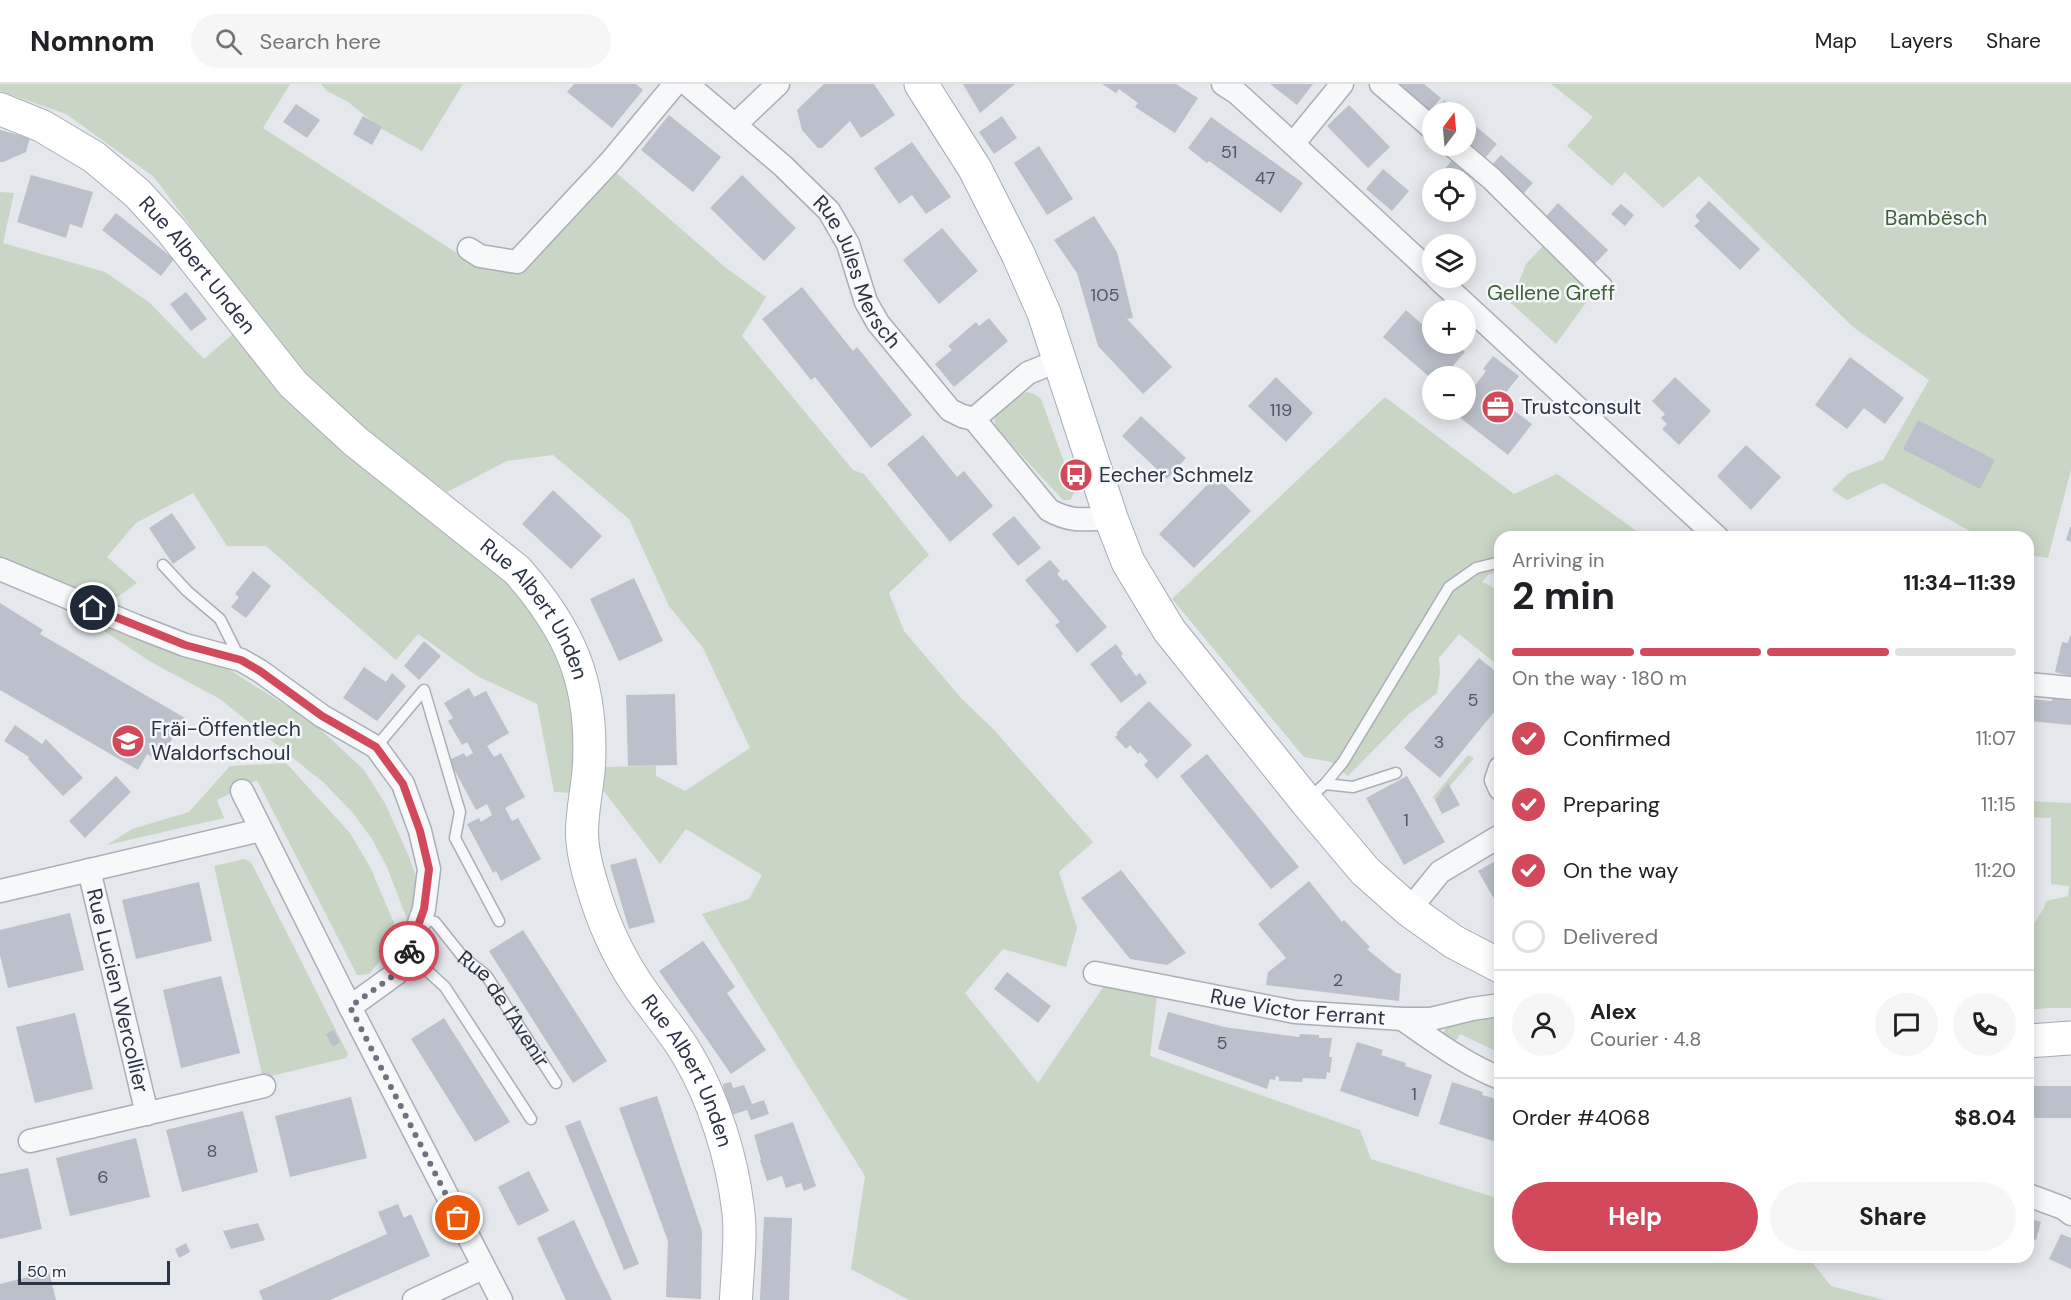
<!DOCTYPE html>
<meta charset="utf-8">
<style>
body{margin:0;font-family:"DM Sans",sans-serif;background:#f6f6f6;color:#202124;height:100vh;display:flex;flex-direction:column;font-size:22px;white-space:nowrap}
*{box-sizing:border-box;margin:0}
p{font-size:20px;color:#757577}
.icon{flex:none;width:33px;height:33px;fill:none;stroke:currentColor;stroke-width:2;stroke-linecap:round;stroke-linejoin:round}
.map{position:relative;flex:1;overflow:hidden}
.sheet{position:absolute;left:1494px;top:447px;width:540px;height:732px;display:flex;flex-direction:column;background:#fff;border-radius:18px;box-shadow:0 3px 15px #0003}
.sheet>*{flex:none}
.needle{width:39px;rotate:16deg}
.controls{position:absolute;left:1422px;top:18px;display:grid;gap:12px}
.controls a{display:grid;place-items:center;width:54px;height:54px;border-radius:50%;background:#fff;box-shadow:0 3px 15px #0003;font-size:30px}
.scale{position:absolute;left:18px;bottom:15px;width:152px;box-sizing:border-box;padding-left:6px;border:3px solid #2b3445;border-top:0;font-size:16px;line-height:21px;white-space:nowrap;color:#2b3445;-webkit-text-stroke:4px #f4f6f9;paint-order:stroke}
.pin{position:absolute;display:grid;place-items:center;width:51px;height:51px;color:#fff;margin:-26px;border:3px solid #fff;border-radius:50%;box-shadow:0 2px 6px #0007}
.courier{position:absolute;display:grid;place-items:center;width:60px;height:60px;margin:-30px;border:4px solid #d1495b;border-radius:50%;background:#fff;color:#222;box-shadow:0 2px 8px #0007}
.overview em{font-style:normal;font-weight:700}
.overview div{display:flex;flex-direction:column-reverse}
.overview{display:flex;align-items:center;justify-content:space-between;height:102px;padding:0 18px}
h1{font-size:39px;font-weight:700;line-height:45px}
.bar{display:grid;grid-template-columns:repeat(4,1fr);gap:9px 6px;align-content:center;height:72px;padding:0 18px}
.bar i{height:8px;border-radius:4px;background:#e0e0e0}
.bar .active{background:#d1495b}
.bar p{grid-column:span 4}
.line{display:flex;align-items:center;gap:15px;padding:0 18px;border-top:2px solid #e0e0e0}
.line div{flex:1}
.round{display:grid;place-items:center;flex:none;width:63px;height:63px;border-radius:32px;background:#f6f6f6}
ol{padding:0 18px;list-style:none}
li{display:flex;align-items:center;gap:18px;height:66px}
li p{margin-inline-start:auto}
li .icon{padding:6px;border-radius:50%;background:#d1495b;color:#fff;stroke-width:4}
li:last-child{color:#757577}
li i{width:33px;height:33px;border:3px solid #e0e0e0;border-radius:50%}
.button{display:flex;gap:12px;margin-top:auto;padding:12px 18px}
.button a{flex:1;height:69px;border-radius:36px;background:#d1495b;color:#fff;font-size:24px;font-weight:700;line-height:69px;text-align:center}
.button a+a{background:#f6f6f6;color:#202124}
header{display:flex;align-items:center;gap:36px;box-sizing:border-box;height:84px;padding:0 30px;background:#fff;border-bottom:2px solid #e0e0e0}
header strong{font-size:28px}
nav{display:flex;gap:33px;margin-inline-start:auto;font-size:21px}
.search{width:420px;height:54px;background:#f6f6f6;display:flex;align-items:center;gap:15px;box-sizing:border-box;padding:0 21px;border-radius:33px;color:#757577;font-size:22px}
.map>svg:first-child{display:block}
.green{fill:#c9d6c5}
.building{fill:#bbc0ca}
.lines{fill:none;stroke-linecap:round;stroke-linejoin:round}
.lane-casing{stroke:#a9aeb7;stroke-width:13}
.street-casing{stroke:#a9aeb7;stroke-width:25}
.secondary-casing{stroke:#a9aeb7;stroke-width:34}
.primary-casing{stroke:#a3abb8;stroke-width:35}
.lane{stroke:#f7f8fa;stroke-width:10}
.street{stroke:#f7f8fa;stroke-width:22}
.secondary{stroke:#fff;stroke-width:32}
.primary{stroke:#fff;stroke-width:33}
.done{stroke:#6c737f;stroke-width:6;stroke-dasharray:0 10.8}
.route{stroke:#d1495b;stroke-width:8}
.labels{text-anchor:middle;dominant-baseline:central;stroke-width:5;stroke-linejoin:round;paint-order:stroke}
.number-label{font-size:18px;fill:#4f5766}
.park-label{font-size:21px;fill:#3f6138;stroke:#f4f6f9}
.street-label{font-size:21px;fill:#2b3445;stroke:#f4f6f9}
.poi-label{font-size:21px;fill:#2b3445;stroke:#f4f6f9;text-anchor:start}
</style>
<header>
<strong>Nomnom</strong>
<div class="search"><svg class="icon" aria-label="search" viewBox="0 0 24 24"><circle cx="10" cy="10" r="6"/><path d="M15 15l6 6"/></svg>Search here</div>
<nav><a>Map</a><a>Layers</a><a>Share</a></nav>
</header>
<div class="map">
<svg width="2071" height="1216" viewBox="0 0 2071 1216">
<rect width="100%" height="100%" fill="#e4e7ec"/>
<path class="green" d="M0,0H290L263,44L477,182L519,189L613,86L725,183L766,213L742,252L853,386L864,390L929,471L889,509L904,547L961,614L994,646L1093,758L1059,788L1077,844L1066,883L1003,865L965,909L1038,999L1106,899L1157,911L1150,972L1360,1046L1371,1075L1500,1115V1173H1808L1831,1202L1884,1216H909L851,1185L865,1092L702,830L749,815L762,791L686,745L660,780L599,701L603,683L656,682V692L685,707L750,664L703,564L669,522L629,435L553,371L507,377L447,408L329,319L236,203L154,93L66,30L0,7Z
M321,0H463L422,67L382,45L348,18L327,7Z
M1551,0H2071V386L2048,474L2028,471V453H1981L1883,399L1847,416L1832,406L1848,390L1883,376L1929,296L1853,243L1699,92L1663,124L1625,88L1612,102L1567,62L1593,33Z
M0,108L14,109L3,159L105,188L150,219L204,275L234,249L285,308L383,400L509,498L550,553L571,610L574,646L573,709L554,708L537,620L477,592L418,550L396,576L266,462H227L193,409L136,439L107,473L137,499L109,519L0,473Z
M1548,157L1596,205L1556,260L1511,219L1526,180Z
M1027,308L1034,310L1041,315L1075,408L1070,416H1063L996,344C989,323 1011,317 1027,308Z
M1385,313L1514,410L1557,390L1645,453H1500V488L1488,491L1482,498L1500,507V583L1459,550L1439,574L1440,589L1437,609L1409,630L1348,692L1331,678L1304,673L1172,515Z
M74,527L156,561L230,586L316,641L364,686L386,721L409,773L419,802L417,822L408,838L387,783L372,755L353,729L324,699L220,615L151,578Z
M1468,671L1474,674L1450,702L1448,700L1435,716L1433,713Z
M286,679L350,749L370,783L400,853L369,890L357,891L257,696L217,716L224,734L107,761L132,745L189,728L230,682Z
M2028,717L2071,719V924H2049L2028,926V849L2044,824L2046,817L2068,812L2069,802L2051,800V734L2028,733Z
M2028,769C2037,784 2033,805 2028,821Z
M244,775L251,778L348,970L346,974L263,994L214,782Z
M1483,931L1500,935V969L1460,950L1454,960L1443,950L1449,938Z
M2028,1050H2034L2033,1102L2028,1100Z"/>
<path class="building" d="M574,0H636L643,6L612,44L567,8Z
M824,0H874L895,31L861,54L850,37L822,64H818L802,46L797,26Z
M963,0H1015L980,29Z
M1102,0H1176L1198,14L1175,49L1135,23L1138,19L1119,5L1116,9Z
M1270,0H1313L1297,21Z
M1391,0H1424L1441,14L1427,30Z
M1444,16L1459,28H1434Z
M296,20L320,36L307,54L283,38Z
M1349,21L1390,63L1368,84L1327,42Z
M669,31L721,73L693,108L641,66Z
M363,32L382,43L372,61L353,50Z
M1002,32L1017,54L994,70L979,48Z
M1211,33L1303,99L1281,129L1209,77L1207,79L1188,64Z
M1466,34L1497,60L1481,79L1466,62Z
M0,46L30,54L26,68L3,78H0Z
M912,58L951,113L926,130L912,111L899,120L874,84Z
M1039,62L1073,115L1047,131L1014,79Z
M1501,71L1533,99L1521,112L1489,84Z
M1454,74L1473,90L1466,99V94H1437Z
M1383,85L1409,107L1392,127L1366,105Z
M31,91L93,108L82,144L70,140L66,154L17,138Z
M742,91L796,144L764,177L710,124Z
M1709,117L1760,165L1740,186L1694,142L1700,137L1695,132Z
M1558,119L1608,166L1590,185L1541,138Z
M1621,120L1634,131L1625,142L1611,130Z
M116,129L174,175L161,192L102,146Z
M1094,132L1117,168L1133,234L1127,235L1172,283L1143,310L1098,262L1077,189L1054,156Z
M942,144L978,187L939,220L903,176Z
M802,203L853,267L857,263L912,331L871,364L815,293L811,296L762,235Z
M186,208L207,235L191,247L170,220Z
M1406,226L1432,249V260H1444L1449,264L1456,260L1465,268L1444,292H1432V295L1383,253Z
M989,234L1008,257L954,303L935,280L952,266L948,262L976,238L979,242Z
M1493,272L1519,292L1500,316L1532,340L1508,371L1454,329L1456,326H1466V314L1486,287L1483,285Z
M1850,273L1904,314L1885,340L1864,324L1847,345L1815,321Z
M1276,293L1313,329L1286,358L1248,322Z
M1675,293L1711,327L1679,361L1662,345L1667,340L1661,334L1665,330L1652,317Z
M1141,332L1186,374L1167,395L1122,352Z
M1918,336L1995,376L1980,405L1903,365Z
M923,351L957,393L964,387L993,422L950,458L887,380Z
M1746,361L1781,393L1751,426L1717,392Z
M1216,392L1251,427L1194,484L1159,450Z
M553,406L602,452L571,485L522,440Z
M172,429L196,464L173,480L149,444Z
M1014,432L1041,464L1018,482L992,450Z
M2070,443H2071V458L2066,456Z
M1050,476L1060,487L1057,490L1063,497L1066,495L1107,543L1077,569L1055,541L1060,538L1025,496Z
M253,487L271,502L246,534L231,523L239,513L235,510Z
M634,494L663,557L619,577L590,515Z
M0,519L43,546L40,550L185,634L159,677L147,670L138,686L0,606Z
M2070,552H2071V592L2055,588L2062,558L2068,559Z
M424,557L441,572L419,596L404,582Z
M1116,560L1123,570L1121,572L1136,592L1140,589L1147,599L1121,619L1090,580Z
M1479,574L1500,591V621L1440,694L1404,664Z
M364,583L386,598L392,589L406,602L377,637L343,614Z
M469,604L474,613L486,607L509,649L487,662L494,673L501,669L525,713L505,724L512,737L518,734L541,775L501,797L496,787L493,789L467,740L479,734L481,738L492,731L487,720L476,726L449,676L464,669L466,673L473,669L467,658L462,661L448,637L453,634L444,619Z
M675,610L677,681L628,682L626,611Z
M2052,610L2069,612L2068,617H2071V641L2028,637V615L2052,617Z
M1149,617L1192,661L1157,695L1144,681L1148,677L1140,668L1138,670L1130,661L1126,665L1115,653L1118,650L1116,649Z
M15,641L42,660L46,655L83,694L63,712L28,675L29,673L4,657Z
M1207,670L1299,783L1271,805L1180,692Z
M116,692L131,708L85,754L69,737Z
M1407,692L1445,758L1404,781L1366,714Z
M1448,699L1460,721L1442,730L1435,716Z
M636,774L655,838L629,845L610,781Z
M1500,774V825L1478,787Z
M1121,786L1186,869L1167,881L1130,875L1081,814Z
M1309,797L1342,838L1344,836L1370,863L1367,865L1396,889L1401,890L1399,917L1266,901L1268,888L1286,874L1258,840Z
M199,798L212,857L136,875L122,816Z
M70,829L84,886L8,904L0,871V846Z
M523,846L607,977L573,999L489,867Z
M703,857L735,903L727,909L766,966L731,990L659,887Z
M1007,888L1051,922L1038,939L994,905Z
M221,892L240,969L181,984L163,906Z
M1168,928L1224,943L1299,953L1300,950L1319,951V954H1332L1329,973H1332L1330,989L1327,988L1326,995L1303,994L1302,998L1279,997V993L1276,992L1275,996L1270,995L1267,1005L1158,965Z
M75,929L93,1005L35,1019L16,943Z
M444,934L510,1038L475,1058L411,955Z
M334,946L340,958L333,963L326,950Z
M1357,958L1383,966L1381,971L1406,979L1405,982L1432,991L1418,1033L1340,1007Z
M731,998L733,1004L744,1001L752,1020L764,1016L769,1030L751,1036L747,1026L732,1031L721,1008L724,1007L723,1000Z
M1452,998L1483,1008L1482,1011L1500,1016V1059L1439,1040Z
M2028,1002H2071V1034H2028Z
M657,1012L702,1147L701,1215L666,1213L668,1157L619,1024Z
M351,1013L367,1074L290,1093L275,1032Z
M243,1027L258,1088L182,1108L166,1046Z
M580,1036L639,1180L624,1186L565,1042Z
M793,1038L816,1102L804,1107L801,1099L786,1104L782,1092L767,1097L760,1076H761L754,1051Z
M136,1054L150,1113L70,1132L56,1074Z
M28,1084L42,1145L0,1155V1090Z
M529,1087L549,1127L518,1142L498,1103Z
M398,1120L404,1134L411,1130L430,1172L330,1216H263L259,1207L387,1150L378,1128Z
M764,1133L792,1134L789,1216H760Z
M2028,1134L2041,1138L2036,1156L2028,1153Z
M574,1136L599,1190L612,1216H566L537,1154Z
M258,1139L265,1156L231,1165L223,1147Z
M2061,1150L2071,1154V1185L2049,1175Z
M186,1159L190,1168L179,1174L175,1165Z
M49,1188L56,1216H0V1200Z"/>
<g class="lines">
<g class="lane-casing">
<g id="lane">
<path d="M163,481L187,507L220,535L240,575"/>
<path d="M376,663L424,606L460,728L455,754L499,837"/>
<path d="M1325,700L1353,703L1396,689"/>
<path d="M1309,714L1325,700L1343,678L1449,503L1476,484L1500,478"/>
<path id="s1" d="M421,834L435,838L463,873L486,891L556,999"/>
<path d="M408,869L445,903L531,1035"/>
</g>
</g>
<g class="street-casing">
<g id="street">
<path id="s2" d="M687,0L783,82L829,127L848,160L866,218L878,239L950,326L962,332L974,335"/>
<path d="M1223,0L1237,9L1293,60L1432,189"/>
<path d="M1381,0L1432,44"/>
<path d="M736,40L778,0"/>
<path d="M1293,60L1342,0"/>
<path d="M1453,62L1492,95L1601,203"/>
<path d="M469,165L480,172L517,178L611,77L675,0"/>
<path d="M1437,194L1717,453"/>
<path d="M1060,276L1028,289L974,335L1049,426C1072,439 1086,435 1111,434"/>
<path d="M0,485L136,542L185,561L241,576L260,587L322,632L376,663L403,700L420,747L429,785L424,825L411,862L397,889L350,923"/>
<path d="M2028,600L2071,604"/>
<path d="M1500,684L1496,696L1500,705"/>
<path d="M242,707L350,923L501,1216"/>
<path id="s3" d="M89,786L147,1030"/>
<path d="M0,807L261,746"/>
<path d="M1409,826L1440,788L1500,752"/>
<path id="s4" d="M1095,889L1295,928L1402,935H1431L1472,925L1500,921"/>
<path d="M1402,935C1433,956 1464,980 1500,994"/>
<path d="M30,1057L264,1002"/>
<path d="M2028,1111L2063,1124L2071,1130"/>
<path d="M414,1216L483,1184"/>
</g>
</g>
<g class="secondary-casing">
<g id="secondary">
<path id="s5" d="M0,25L42,42L94,73L137,109L171,146L293,300L355,357L517,486C570,546 593,598 589,680C588,702 582,725 582,748C582,764 587,785 592,801C602,836 617,870 637,900C653,924 673,946 687,970C714,1015 732,1074 738,1125C742,1151 737,1189 736,1216"/>
</g>
</g>
<g class="primary-casing">
<path id="primary" d="M921,0L975,85L1018,170L1044,229L1111,434L1128,478L1169,546L1306,717L1365,787L1409,826L1454,858L1500,882
M2028,957L2071,954"/>
</g>
<use href="#lane" class="lane"/>
<use href="#street" class="street"/>
<use href="#secondary" class="secondary"/>
<use href="#primary" class="primary"/>
</g>
<g class="lines">
<path class="done" d="M409,867L397,889L350,923L458,1134"/>
<path class="route" d="M93,524L185,561L241,576L260,587L322,632L376,663L403,700L420,747L429,785L424,825L409,867"/>
</g>
<defs>
<g id="office-disc" transform="scale(1.725)"><circle r="9.5" fill="#d1495b" stroke="#f4f6f9"/><path d="M-6-3h4V-5.5h4V-3h4V5H-6ZM-1-4.5V-3h2v-1.5ZM-6 0V1H6V0Z" fill="#fff"/></g>
<g id="bus-disc" transform="scale(1.725)"><circle r="9.5" fill="#d1495b" stroke="#f4f6f9"/><path d="M-5-6H5V4H4V6H2V4H-2V6H-4V4H-5ZM-3.5-4V0h7V-4ZM-3.5 1.2v1.5H-2V1.2ZM2 1.2v1.5H3.5V1.2Z" fill="#fff"/></g>
<g id="school-disc" transform="scale(1.725)"><circle r="9.5" fill="#d1495b" stroke="#f4f6f9"/><path d="M0-5L7-2L0 1L-7-2ZM-4 1L0 2.5L4 1V4Q0 6-4 4Z" fill="#fff"/></g>
</defs>
<g fill-rule="evenodd">
<use href="#office-disc" x="1498" y="323"/>
<use href="#bus-disc" x="1076" y="391"/>
<use href="#school-disc" x="128" y="657"/>
</g>
<g class="labels">
<g class="number-label">
<text x="1229" y="68">51</text>
<text x="1265" y="94">47</text>
<text x="1105" y="211">105</text>
<text x="1281" y="326">119</text>
<text x="1473" y="616">5</text>
<text x="1439" y="658">3</text>
<text x="1406" y="736">1</text>
<text x="1338" y="896">2</text>
<text x="1222" y="959">5</text>
<text x="1414" y="1010">1</text>
<text x="212" y="1067">8</text>
<text x="103" y="1093">6</text>
</g>
<g class="park-label">
<text x="1936" y="134">Bambësch</text>
<text x="1551" y="209">Gellene Greff</text>
</g>
<g class="street-label">
<text stroke="none"><textPath href="#s5" startOffset="256">Rue Albert Unden</textPath></text>
<text stroke="none"><textPath href="#s2" startOffset="258">Rue Jules Mersch</textPath></text>
<text stroke="none"><textPath href="#s5" startOffset="742">Rue Albert Unden</textPath></text>
<text stroke="none"><textPath href="#s3" startOffset="124">Rue Lucien Wercollier</textPath></text>
<text stroke="none"><textPath href="#s4" startOffset="206">Rue Victor Ferrant</textPath></text>
<text stroke="none"><textPath href="#s1" startOffset="126">Rue de l'Avenir</textPath></text>
<text stroke="none"><textPath href="#s5" startOffset="1246">Rue Albert Unden</textPath></text>
</g>
<g class="poi-label">
<text x="1521" y="323">Trustconsult</text>
<text x="1099" y="391">Eecher Schmelz</text>
<text x="151" y="645">Fräi-Öffentlech<tspan x="151" dy="24">Waldorfschoul</tspan></text>
</g>
</g>
</svg>
<div class="controls">
<a><svg class="needle" viewBox="-14 -14 28 28"><path d="M0-13l5 13h-10z" fill="#e53935"/><path d="M0 13l5-13h-10z" fill="#757577"/></svg></a>
<a><svg class="icon" aria-label="locate" viewBox="0 0 24 24"><circle cx="12" cy="12" r="6"/><path d="M12 2v4M12 18v4M2 12h4M18 12h4"/></svg></a>
<a><svg class="icon" aria-label="layers" viewBox="0 0 24 24"><path d="M12 4l9 5-9 5-9-5zM3 14l9 5 9-5"/></svg></a>
<a>+</a>
<a>−</a>
</div>
<div class="scale">50 m</div>
<div class="pin" style="left:458px;top:1134px;background:#ea580c"><svg class="icon" aria-label="bag" viewBox="0 0 24 24"><path d="M5 8h14l-1 12H6zM9 8a3 3 0 0 1 6 0"/></svg></div>
<div class="pin" style="left:93px;top:524px;background:#1f2937"><svg class="icon" aria-label="home" viewBox="0 0 24 24"><path d="M3 11l9-7 9 7M6 9v11h12V9"/></svg></div>
<div class="courier" style="left:409px;top:867px"><svg class="icon" aria-label="bike" viewBox="0 0 24 24"><circle cx="6" cy="16" r="4"/><circle cx="18" cy="16" r="4"/><path d="M6 16l4-8h5l3 8M10 8l3 8H6M13 5h3"/></svg></div>
<section class="sheet">
<div class="overview"><div><h1>2 min</h1><p>Arriving in</p></div><em>11:34–11:39</em></div>
<div class="bar"><i class="active"></i><i class="active"></i><i class="active"></i><i></i><p>On the way · 180 m</p></div>
<ol>
<li><svg class="icon" aria-label="check" viewBox="0 0 24 24"><path d="M5 12l5 5 9-10"/></svg>Confirmed<p>11:07</p></li>
<li><svg class="icon" aria-label="check" viewBox="0 0 24 24"><path d="M5 12l5 5 9-10"/></svg>Preparing<p>11:15</p></li>
<li><svg class="icon" aria-label="check" viewBox="0 0 24 24"><path d="M5 12l5 5 9-10"/></svg>On the way<p>11:20</p></li>
<li><i></i>Delivered</li>
</ol>
<div class="line" style="height:108px"><a class="round"><svg class="icon" aria-label="person" viewBox="0 0 24 24"><circle cx="12" cy="8" r="4"/><path d="M4 21q1-7 8-7t8 7"/></svg></a><div><b>Alex</b><p>Courier · 4.8</p></div><a class="round"><svg class="icon" aria-label="chat" viewBox="0 0 24 24"><path d="M4 5h16v11H9l-5 4z"/></svg></a><a class="round"><svg class="icon" aria-label="phone" viewBox="0 0 24 24"><path d="M5 4h4l2 5-3 2q2 4 5 5l2-3 5 2v4C11 20 4 13 5 4z"/></svg></a></div>
<div class="line" style="height:78px"><div>Order #4068</div><b>$8.04</b></div>
<div class="button"><a>Help</a><a>Share</a></div>
</section>
</div>
